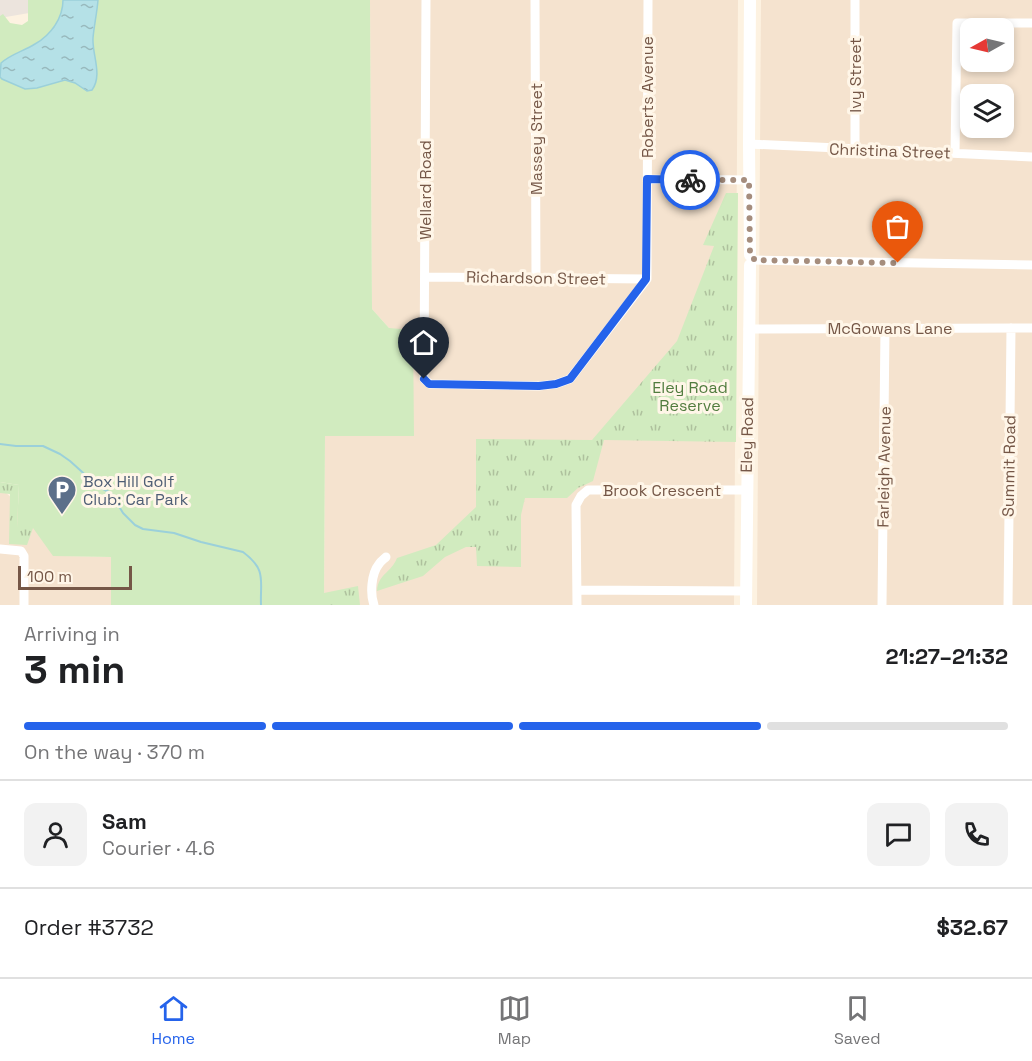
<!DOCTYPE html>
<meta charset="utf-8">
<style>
body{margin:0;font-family:"Space Grotesk",sans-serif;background:#f2f2f2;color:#202124;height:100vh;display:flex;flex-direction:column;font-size:22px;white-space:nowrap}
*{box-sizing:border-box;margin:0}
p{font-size:20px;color:#757577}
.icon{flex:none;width:33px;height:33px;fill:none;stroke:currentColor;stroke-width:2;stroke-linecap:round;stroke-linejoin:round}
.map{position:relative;height:605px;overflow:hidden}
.details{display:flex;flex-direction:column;background:#fff;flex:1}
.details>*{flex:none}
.needle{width:39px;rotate:262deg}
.controls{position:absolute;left:960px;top:18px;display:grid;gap:12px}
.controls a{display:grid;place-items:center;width:54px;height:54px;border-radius:12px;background:#fff;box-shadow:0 3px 9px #0003;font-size:30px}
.scale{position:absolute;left:18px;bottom:15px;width:114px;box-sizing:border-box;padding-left:6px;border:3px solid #755747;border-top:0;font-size:16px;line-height:21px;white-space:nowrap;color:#755747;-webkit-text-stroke:4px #fff6e8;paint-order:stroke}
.pin{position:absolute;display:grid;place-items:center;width:51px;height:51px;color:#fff;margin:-62px -26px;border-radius:50% 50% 50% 0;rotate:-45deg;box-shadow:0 0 6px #0007}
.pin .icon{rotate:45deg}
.courier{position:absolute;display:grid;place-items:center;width:60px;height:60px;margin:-30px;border:4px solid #2563eb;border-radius:50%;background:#fff;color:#222;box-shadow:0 2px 8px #0007}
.overview em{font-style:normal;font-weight:600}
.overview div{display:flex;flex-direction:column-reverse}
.overview{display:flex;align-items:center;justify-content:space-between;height:102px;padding:0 24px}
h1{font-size:39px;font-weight:600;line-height:45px}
.bar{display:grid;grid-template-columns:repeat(4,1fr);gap:9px 6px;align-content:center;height:72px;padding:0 24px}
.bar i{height:8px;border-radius:4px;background:#e0e0e0}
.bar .selected{background:#2563eb}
.bar p{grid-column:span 4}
.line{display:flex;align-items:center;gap:15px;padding:0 24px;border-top:2px solid #e0e0e0}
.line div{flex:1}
.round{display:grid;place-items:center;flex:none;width:63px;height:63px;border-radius:12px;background:#f2f2f2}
.tab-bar{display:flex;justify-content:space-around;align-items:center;height:84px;border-top:2px solid #e0e0e0;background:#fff;font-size:16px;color:#757577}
.tab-bar a{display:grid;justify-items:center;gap:3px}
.tab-bar .selected{color:#2563eb}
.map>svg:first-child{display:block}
.residential{fill:#f5e3cf;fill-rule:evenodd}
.industrial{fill:#ece4dd}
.green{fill:#d1ebbf}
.park{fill:url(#park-tufts)}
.water{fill:url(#water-ripples);stroke:#9bd0da;stroke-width:1.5}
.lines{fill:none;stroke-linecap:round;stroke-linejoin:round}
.stream{stroke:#9bd0da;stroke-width:2}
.street{stroke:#fff;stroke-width:9}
.secondary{stroke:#fff;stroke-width:12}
.done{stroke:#a58d7d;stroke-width:6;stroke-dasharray:0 10.8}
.route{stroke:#2563eb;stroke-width:8}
.labels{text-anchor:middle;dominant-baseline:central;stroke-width:6;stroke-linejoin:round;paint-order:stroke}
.street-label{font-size:16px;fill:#755747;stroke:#fff6e8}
.park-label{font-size:16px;fill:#517c3e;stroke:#fff6e8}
.service-label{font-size:16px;fill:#4e5e75;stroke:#fff6e8;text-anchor:start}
</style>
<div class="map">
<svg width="1032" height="605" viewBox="0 0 1032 605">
<defs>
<pattern id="park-tufts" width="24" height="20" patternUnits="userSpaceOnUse" patternTransform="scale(1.5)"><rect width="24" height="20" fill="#d1ebbf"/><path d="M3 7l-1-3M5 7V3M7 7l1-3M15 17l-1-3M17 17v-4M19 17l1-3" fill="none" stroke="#aec19d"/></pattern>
<pattern id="water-ripples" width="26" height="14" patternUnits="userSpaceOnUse" patternTransform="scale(1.5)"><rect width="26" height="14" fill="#b5e1e7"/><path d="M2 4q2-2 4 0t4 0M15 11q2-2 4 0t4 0" fill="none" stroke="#98b9bd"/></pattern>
</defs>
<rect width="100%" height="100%" fill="#fdf2e1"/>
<path class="residential" d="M370,0H738L734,605H324L325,436H414L389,328L372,309Z
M761,0H1032V605H757ZM970,28H1004V62H970ZM970,94H1004V128H970Z
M0,489H2L35,520L64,556L111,557V605H0Z"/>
<path class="industrial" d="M0,0H28L29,13L0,18Z"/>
<path class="green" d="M28,0H370L372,309L389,328L413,330L414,436H325L324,605H111V557L53,556L33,528H17L19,485L0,482V16L3,14L10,23L22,25L28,21Z"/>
<path class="park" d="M726,193H738L736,442L604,440L593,481L578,488L567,498H525L521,515V567L477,566L476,547H466L445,557L423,576L377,591C378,574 391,573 397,558L436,545L476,507V439L592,440L677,341L714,246L703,245Z
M0,482L19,485L17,527L33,528L27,545L9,544L10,494L0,493Z
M358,586L360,605H324V593Z"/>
<path class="water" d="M63,0H98C97,13 94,26 93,38C92,55 103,75 92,90L87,91L75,83L65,80L37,88L25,89L2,79L0,77L1,63C11,54 24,51 35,44C51,35 63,18 63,0Z"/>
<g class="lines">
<path class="stream" d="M0,444L16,446H43L60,454L70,461L91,480L99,487L111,493L123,513L135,525L143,529L174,533L201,542L243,552C267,570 260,580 261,605"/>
<path class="street" d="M426,0L424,379L430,384L539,386L556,384L570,379L647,279L648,0
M535,0L536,278
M855,0V149
M749,144L1032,157
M955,153L957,23H1032
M647,179L749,180
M755,260L1032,265
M425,277L647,279
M748,329L1032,328
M0,549L21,551L24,556V605
M577,590L746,591
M374,605C370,594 371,574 379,564C381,561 384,559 386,557
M577,605L576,505L581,496L588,490H747
M882,605L885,328
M1008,605L1011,328"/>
<path class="secondary" d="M750,0L749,144L750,255
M746,605L750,265"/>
</g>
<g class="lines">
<path class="done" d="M690,180H749L750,255L754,257V260L898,263"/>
<path class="route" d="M424,379L429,384L539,386L556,384L570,379L646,279L647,179L690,180"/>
</g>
<defs>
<g id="parking-pin" transform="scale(1.5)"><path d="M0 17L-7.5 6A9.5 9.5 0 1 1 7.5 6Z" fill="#5c6f8a" stroke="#fff6e8"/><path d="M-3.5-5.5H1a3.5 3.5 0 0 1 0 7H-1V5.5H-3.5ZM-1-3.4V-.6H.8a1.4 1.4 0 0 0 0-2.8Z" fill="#fff"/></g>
</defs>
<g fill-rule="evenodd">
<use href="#parking-pin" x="62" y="490"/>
</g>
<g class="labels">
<g class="street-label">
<text transform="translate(855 75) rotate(-90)">Ivy Street</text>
<text transform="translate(647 97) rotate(-90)">Roberts Avenue</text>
<text transform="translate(536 139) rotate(-90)">Massey Street</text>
<text transform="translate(890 151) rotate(2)">Christina Street</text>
<text transform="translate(425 190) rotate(-90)">Wellard Road</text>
<text transform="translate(536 278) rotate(1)">Richardson Street</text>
<text x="890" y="328">McGowans Lane</text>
<text transform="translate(747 435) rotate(-89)">Eley Road</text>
<text transform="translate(1009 466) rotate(-89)">Summit Road</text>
<text transform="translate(884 467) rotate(-89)">Farleigh Avenue</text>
<text x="662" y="490">Brook Crescent</text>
</g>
<g class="park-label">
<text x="690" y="387">Eley Road<tspan x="690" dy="18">Reserve</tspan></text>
</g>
<g class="service-label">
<text x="83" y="481">Box Hill Golf<tspan x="83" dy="18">Club: Car Park</tspan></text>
</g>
</g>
</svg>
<div class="controls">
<a><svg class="needle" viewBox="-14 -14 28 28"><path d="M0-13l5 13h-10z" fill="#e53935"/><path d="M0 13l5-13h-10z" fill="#757577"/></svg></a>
<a><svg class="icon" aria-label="layers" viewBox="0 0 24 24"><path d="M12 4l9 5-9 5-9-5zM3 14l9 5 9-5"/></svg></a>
</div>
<div class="scale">100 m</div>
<div class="pin" style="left:898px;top:263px;background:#ea580c"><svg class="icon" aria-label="bag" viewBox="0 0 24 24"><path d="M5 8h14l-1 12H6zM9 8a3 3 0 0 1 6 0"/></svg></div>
<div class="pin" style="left:424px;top:379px;background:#1f2937"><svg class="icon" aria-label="home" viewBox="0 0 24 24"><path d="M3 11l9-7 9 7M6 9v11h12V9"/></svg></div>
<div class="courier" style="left:690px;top:180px"><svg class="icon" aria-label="bike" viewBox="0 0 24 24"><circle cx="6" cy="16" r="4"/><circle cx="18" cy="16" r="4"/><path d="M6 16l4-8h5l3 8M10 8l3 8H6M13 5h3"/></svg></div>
</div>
<section class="details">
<div class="overview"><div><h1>3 min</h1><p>Arriving in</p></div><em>21:27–21:32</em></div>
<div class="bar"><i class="selected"></i><i class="selected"></i><i class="selected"></i><i></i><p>On the way · 370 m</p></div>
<div class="line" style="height:108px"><a class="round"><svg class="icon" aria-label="person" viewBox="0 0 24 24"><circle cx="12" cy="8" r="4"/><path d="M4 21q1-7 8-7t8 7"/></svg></a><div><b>Sam</b><p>Courier · 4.6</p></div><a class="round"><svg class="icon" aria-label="chat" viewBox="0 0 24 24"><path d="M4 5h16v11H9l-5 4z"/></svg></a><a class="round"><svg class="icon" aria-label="phone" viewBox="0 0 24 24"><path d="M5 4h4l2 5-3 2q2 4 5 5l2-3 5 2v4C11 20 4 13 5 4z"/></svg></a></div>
<div class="line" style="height:78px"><div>Order #3732</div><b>$32.67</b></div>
</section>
<nav class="tab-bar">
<a class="selected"><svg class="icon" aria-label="home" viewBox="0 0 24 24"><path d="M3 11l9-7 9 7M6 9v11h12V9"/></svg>Home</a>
<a><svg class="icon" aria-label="map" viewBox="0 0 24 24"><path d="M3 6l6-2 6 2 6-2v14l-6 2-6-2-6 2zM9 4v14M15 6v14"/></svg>Map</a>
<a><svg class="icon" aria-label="saved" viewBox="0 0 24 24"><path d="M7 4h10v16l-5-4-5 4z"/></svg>Saved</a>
</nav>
